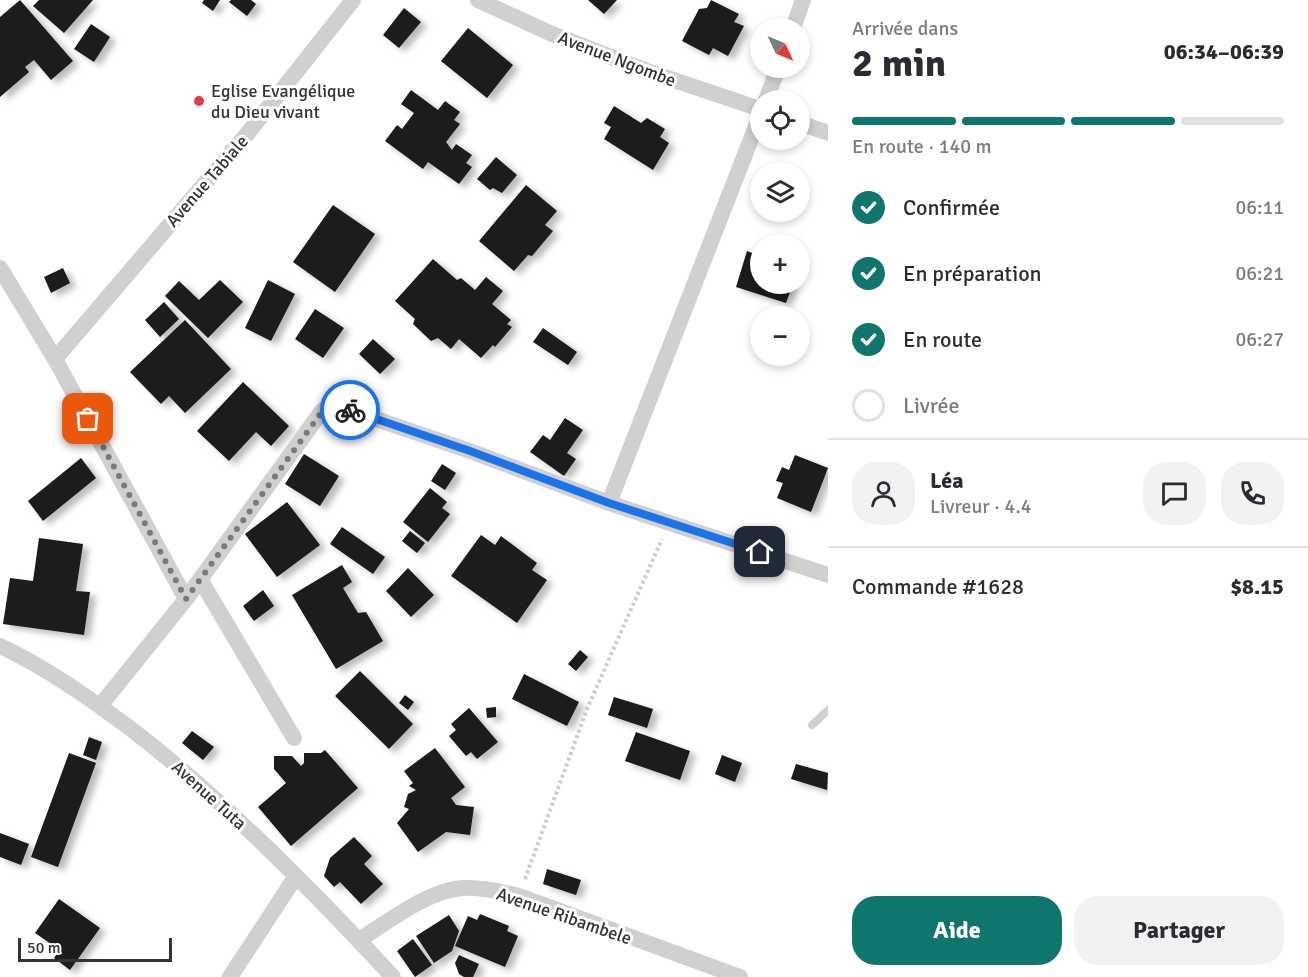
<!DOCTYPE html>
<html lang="fr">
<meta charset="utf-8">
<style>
body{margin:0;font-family:Signika,sans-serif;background:#f2f2f3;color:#2b2b33;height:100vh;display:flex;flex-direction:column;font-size:22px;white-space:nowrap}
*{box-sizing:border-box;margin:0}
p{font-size:20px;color:#7c7c81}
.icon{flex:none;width:33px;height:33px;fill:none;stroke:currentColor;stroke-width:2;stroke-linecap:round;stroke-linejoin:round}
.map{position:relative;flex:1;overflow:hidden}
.details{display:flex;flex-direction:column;background:#fff;width:480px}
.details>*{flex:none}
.needle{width:39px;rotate:134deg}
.fabs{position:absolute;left:750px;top:18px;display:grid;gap:12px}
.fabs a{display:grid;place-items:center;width:60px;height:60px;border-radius:50%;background:#fff;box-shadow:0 3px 9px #0003;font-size:30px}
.scale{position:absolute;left:18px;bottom:15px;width:154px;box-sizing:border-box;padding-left:6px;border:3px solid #333;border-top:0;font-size:16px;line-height:21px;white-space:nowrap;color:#333;-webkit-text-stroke:4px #fff;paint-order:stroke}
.pin{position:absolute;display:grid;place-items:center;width:51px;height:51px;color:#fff;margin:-26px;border-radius:12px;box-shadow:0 3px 9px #0006}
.courier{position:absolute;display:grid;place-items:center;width:60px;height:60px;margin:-30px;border:4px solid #1a73e8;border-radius:50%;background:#fff;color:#222;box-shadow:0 2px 8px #0007}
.headline em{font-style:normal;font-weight:800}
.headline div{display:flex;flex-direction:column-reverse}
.headline{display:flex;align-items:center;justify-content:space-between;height:102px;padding:0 24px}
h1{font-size:39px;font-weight:800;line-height:45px}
.bar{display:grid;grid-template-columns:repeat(4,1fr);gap:9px 6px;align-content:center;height:72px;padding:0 24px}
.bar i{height:8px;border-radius:4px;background:#e1e1e2}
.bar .on{background:#0f766e}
.bar p{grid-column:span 4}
.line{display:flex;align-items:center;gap:15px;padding:0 24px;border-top:2px solid #e1e1e2}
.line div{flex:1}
.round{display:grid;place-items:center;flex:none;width:63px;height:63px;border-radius:24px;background:#f2f2f3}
ol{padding:0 24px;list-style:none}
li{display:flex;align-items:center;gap:18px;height:66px}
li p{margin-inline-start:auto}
li .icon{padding:6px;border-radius:50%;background:#0f766e;color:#fff;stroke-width:4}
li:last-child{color:#7c7c81}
li i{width:33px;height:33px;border:3px solid #e1e1e2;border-radius:50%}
.primary-button{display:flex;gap:12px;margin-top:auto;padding:12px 24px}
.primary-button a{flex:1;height:69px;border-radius:24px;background:#0f766e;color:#fff;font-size:24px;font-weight:800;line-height:69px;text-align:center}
.primary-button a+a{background:#f2f2f3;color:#2b2b33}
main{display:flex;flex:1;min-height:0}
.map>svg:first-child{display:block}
.building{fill:#1a1a1a;filter:url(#shadow)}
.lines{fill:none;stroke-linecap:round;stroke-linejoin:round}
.path{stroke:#cdcdcd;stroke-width:4;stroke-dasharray:3 3;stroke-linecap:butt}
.service{stroke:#d0d0d0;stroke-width:8}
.minor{stroke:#d0d0d0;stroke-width:16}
.done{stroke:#7a7a7a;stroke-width:6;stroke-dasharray:0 10.8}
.route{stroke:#1a73e8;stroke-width:8}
.poi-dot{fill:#e63946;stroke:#fff;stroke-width:2}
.labels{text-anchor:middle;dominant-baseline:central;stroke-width:6;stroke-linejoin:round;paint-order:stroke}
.street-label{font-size:18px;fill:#333;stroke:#fff}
.poi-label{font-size:18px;fill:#333;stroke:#fff;text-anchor:start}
</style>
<main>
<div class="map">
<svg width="828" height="977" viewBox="0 0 828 977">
<defs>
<filter id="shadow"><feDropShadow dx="6" dy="4" stdDeviation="3" flood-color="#0004"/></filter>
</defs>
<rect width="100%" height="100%" fill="#fff"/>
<path class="building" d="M20,0L73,61L51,80L34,60L25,67L29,72L0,97V17Z
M39,0H93L64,33L33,6Z
M204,0H220L213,11L202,3Z
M231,0H251L256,4L247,16L229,2Z
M588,0H617L604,14Z
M711,0L739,14L734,22L744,26L728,56L713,48L709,55L682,41L699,9L707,8Z
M404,8L421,22L399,48L383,35Z
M91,24L110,37L94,62L74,49Z
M468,28L513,65L487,98L441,61Z
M411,90L438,110L445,101L460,112L454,120L460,124L446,142L452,150L456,144L472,155L466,163L472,167L459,184L428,162L423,169L385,141L397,125L402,129L414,113L401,104Z
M614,106L641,123L647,118L665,129L660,137L669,143L653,170L604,139L611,127L604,123Z
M496,157L517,175L502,193L493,188L490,190L477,179Z
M526,185L557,211L545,225L553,231L532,256L528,255L514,271L479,241Z
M333,205L375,234L335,292L293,262Z
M747,251L760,256V284H793L786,303L736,287Z
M433,259L457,280L461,278L475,290L486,277L503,291L492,304L511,320L507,324L512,327L495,347L493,345L481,358L459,339L451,349L438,338L431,341L413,324L415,319L395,301Z
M63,268L70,283L51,293L44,277Z
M220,280L243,302L208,338L165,296L179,281L199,300Z
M268,280L295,294L271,341L245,328Z
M164,302L179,319L160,337L145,320Z
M315,309L344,328L323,358L295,339Z
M185,320L231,369L185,413L169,396L161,404L130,372Z
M543,328L577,352L568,365L533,342Z
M373,339L395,359L380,374L359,354Z
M243,382L289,426L271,446L256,432L229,461L197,431Z
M565,418L583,430L567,453L576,459L564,476L530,452L543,435L550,440Z
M304,454L339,476L320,506L285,484Z
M795,455L828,468L811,512L777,498L783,483L776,481L782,467L789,470Z
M81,458L96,478L43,521L28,501Z
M442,464L456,473L445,490L431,481Z
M430,488L447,502L442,508L450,514L428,542L403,522Z
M287,502L320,545L277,577L245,534Z
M342,527L385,557L373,574L330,544Z
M410,531L425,543L417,553L402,541Z
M481,535L495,545L501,536L537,563L532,570L547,580L517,623L451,576Z
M39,538L83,544L76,591L90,592L84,635L3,624L10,578L33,581Z
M342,565L352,582L343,588L358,613L366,612L383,641L336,669L292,595Z
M408,568L434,595L411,617L386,591Z
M263,590L274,606L254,621L243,606Z
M580,650L588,657L576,671L568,664Z
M360,671L413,724L389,749L335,696Z
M524,674L579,702L567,726L512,699Z
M405,695L414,702L408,710L399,703Z
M614,697L653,709L647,728L608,715Z
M496,707V717L487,718L486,708Z
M469,708L498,742L477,759L471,752L466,756L449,736L456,730L451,724Z
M192,731L214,747L203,760L182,743Z
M636,732L690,751L680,780L625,761Z
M89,737L102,742L96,760L83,755Z
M435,748L465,787L451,798L456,805L474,807L470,835L446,832L418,852L397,823L409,809L404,807L408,794L416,790L409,786L413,783L404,771Z
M325,750L358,788L291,846L258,807L286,783L274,769V756H292L301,766L304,763V753H321Z
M69,753L96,763L58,867L31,857Z
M722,755L742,763L735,782L715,774Z
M796,764L828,773L827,790L791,779Z
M0,833L29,844L21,865L0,857Z
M354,837L372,856L364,864L383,884L361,904L340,882L334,887L324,876L330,858Z
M547,869L581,880L576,895L543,884Z
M59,899L100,928L70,970L54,958L60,950L35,933Z
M480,914L509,926L507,931L518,936L505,967L455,946L468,916L477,920Z
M449,915L459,931L452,951L434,963L416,936Z
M413,939L432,965L415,977L397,951Z
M459,955L479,964L473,977H464L459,974L455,963Z"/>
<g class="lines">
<path class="path" d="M525,879L587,709L662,539"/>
<path class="service" d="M812,725L828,710"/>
<path class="minor" d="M478,0L552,34L647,71L760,109
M793,28L803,0
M766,100L778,68
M800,123L828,133
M0,268L55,359L186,599
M55,359L248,133L353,0
M609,503L760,116
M200,579L294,738
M0,646C47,668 89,698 131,729C226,802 311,889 393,977
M100,706L186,599L321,412L332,404L470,451L609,503L828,575
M359,940C388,922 428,890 463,888C482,887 501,892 519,896L740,977
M230,977L296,876"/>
</g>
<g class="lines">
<path class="done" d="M88,419L186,599L324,409L332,404L350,410"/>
<path class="route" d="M350,410L470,451L609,503L760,552"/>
</g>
<circle class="poi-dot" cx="199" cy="101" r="6"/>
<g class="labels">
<g class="street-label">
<text transform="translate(617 59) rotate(21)">Avenue Ngombe</text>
<text transform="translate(207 181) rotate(-49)">Avenue Tabiale</text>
<text transform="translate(209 795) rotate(42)">Avenue Tuta</text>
<text transform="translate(564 916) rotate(19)">Avenue Ribambele</text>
</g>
<g class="poi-label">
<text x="211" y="91">Eglise Evangélique<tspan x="211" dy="21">du Dieu vivant</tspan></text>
</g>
</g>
</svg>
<div class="fabs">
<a><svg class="needle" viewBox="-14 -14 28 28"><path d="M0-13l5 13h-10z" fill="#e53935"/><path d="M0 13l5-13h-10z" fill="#7c7c81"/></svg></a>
<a><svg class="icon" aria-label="locate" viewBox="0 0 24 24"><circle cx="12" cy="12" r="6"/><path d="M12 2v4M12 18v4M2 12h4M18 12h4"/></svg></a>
<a><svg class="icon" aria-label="layers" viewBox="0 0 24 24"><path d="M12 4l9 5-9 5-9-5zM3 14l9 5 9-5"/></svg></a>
<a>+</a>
<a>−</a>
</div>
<div class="scale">50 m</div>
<div class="pin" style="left:88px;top:419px;background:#ea580c"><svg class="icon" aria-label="bag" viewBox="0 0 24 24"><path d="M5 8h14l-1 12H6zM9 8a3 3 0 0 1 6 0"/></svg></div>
<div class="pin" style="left:760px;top:552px;background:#1f2937"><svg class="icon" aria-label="home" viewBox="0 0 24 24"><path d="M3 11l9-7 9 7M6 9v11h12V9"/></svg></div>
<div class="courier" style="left:350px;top:410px"><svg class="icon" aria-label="bike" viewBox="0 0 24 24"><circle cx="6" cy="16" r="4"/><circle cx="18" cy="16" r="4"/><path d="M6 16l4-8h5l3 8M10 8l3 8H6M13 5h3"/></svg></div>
</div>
<section class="details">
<div class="headline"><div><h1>2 min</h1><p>Arrivée dans</p></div><em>06:34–06:39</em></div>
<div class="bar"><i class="on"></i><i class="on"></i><i class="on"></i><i></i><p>En route · 140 m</p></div>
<ol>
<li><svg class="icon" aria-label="check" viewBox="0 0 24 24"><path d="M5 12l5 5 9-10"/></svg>Confirmée<p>06:11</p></li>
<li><svg class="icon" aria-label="check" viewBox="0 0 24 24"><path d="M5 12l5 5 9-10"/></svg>En préparation<p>06:21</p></li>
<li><svg class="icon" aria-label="check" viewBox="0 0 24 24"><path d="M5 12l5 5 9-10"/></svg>En route<p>06:27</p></li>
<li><i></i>Livrée</li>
</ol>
<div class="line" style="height:108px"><a class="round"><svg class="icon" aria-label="person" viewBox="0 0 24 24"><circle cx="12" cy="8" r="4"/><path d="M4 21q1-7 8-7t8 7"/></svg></a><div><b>Léa</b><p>Livreur · 4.4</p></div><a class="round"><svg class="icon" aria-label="chat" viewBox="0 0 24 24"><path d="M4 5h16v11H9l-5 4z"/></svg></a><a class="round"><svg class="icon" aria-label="phone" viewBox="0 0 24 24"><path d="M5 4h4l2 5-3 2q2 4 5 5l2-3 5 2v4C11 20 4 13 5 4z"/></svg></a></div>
<div class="line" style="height:78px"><div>Commande #1628</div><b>$8.15</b></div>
<div class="primary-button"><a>Aide</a><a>Partager</a></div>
</section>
</main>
